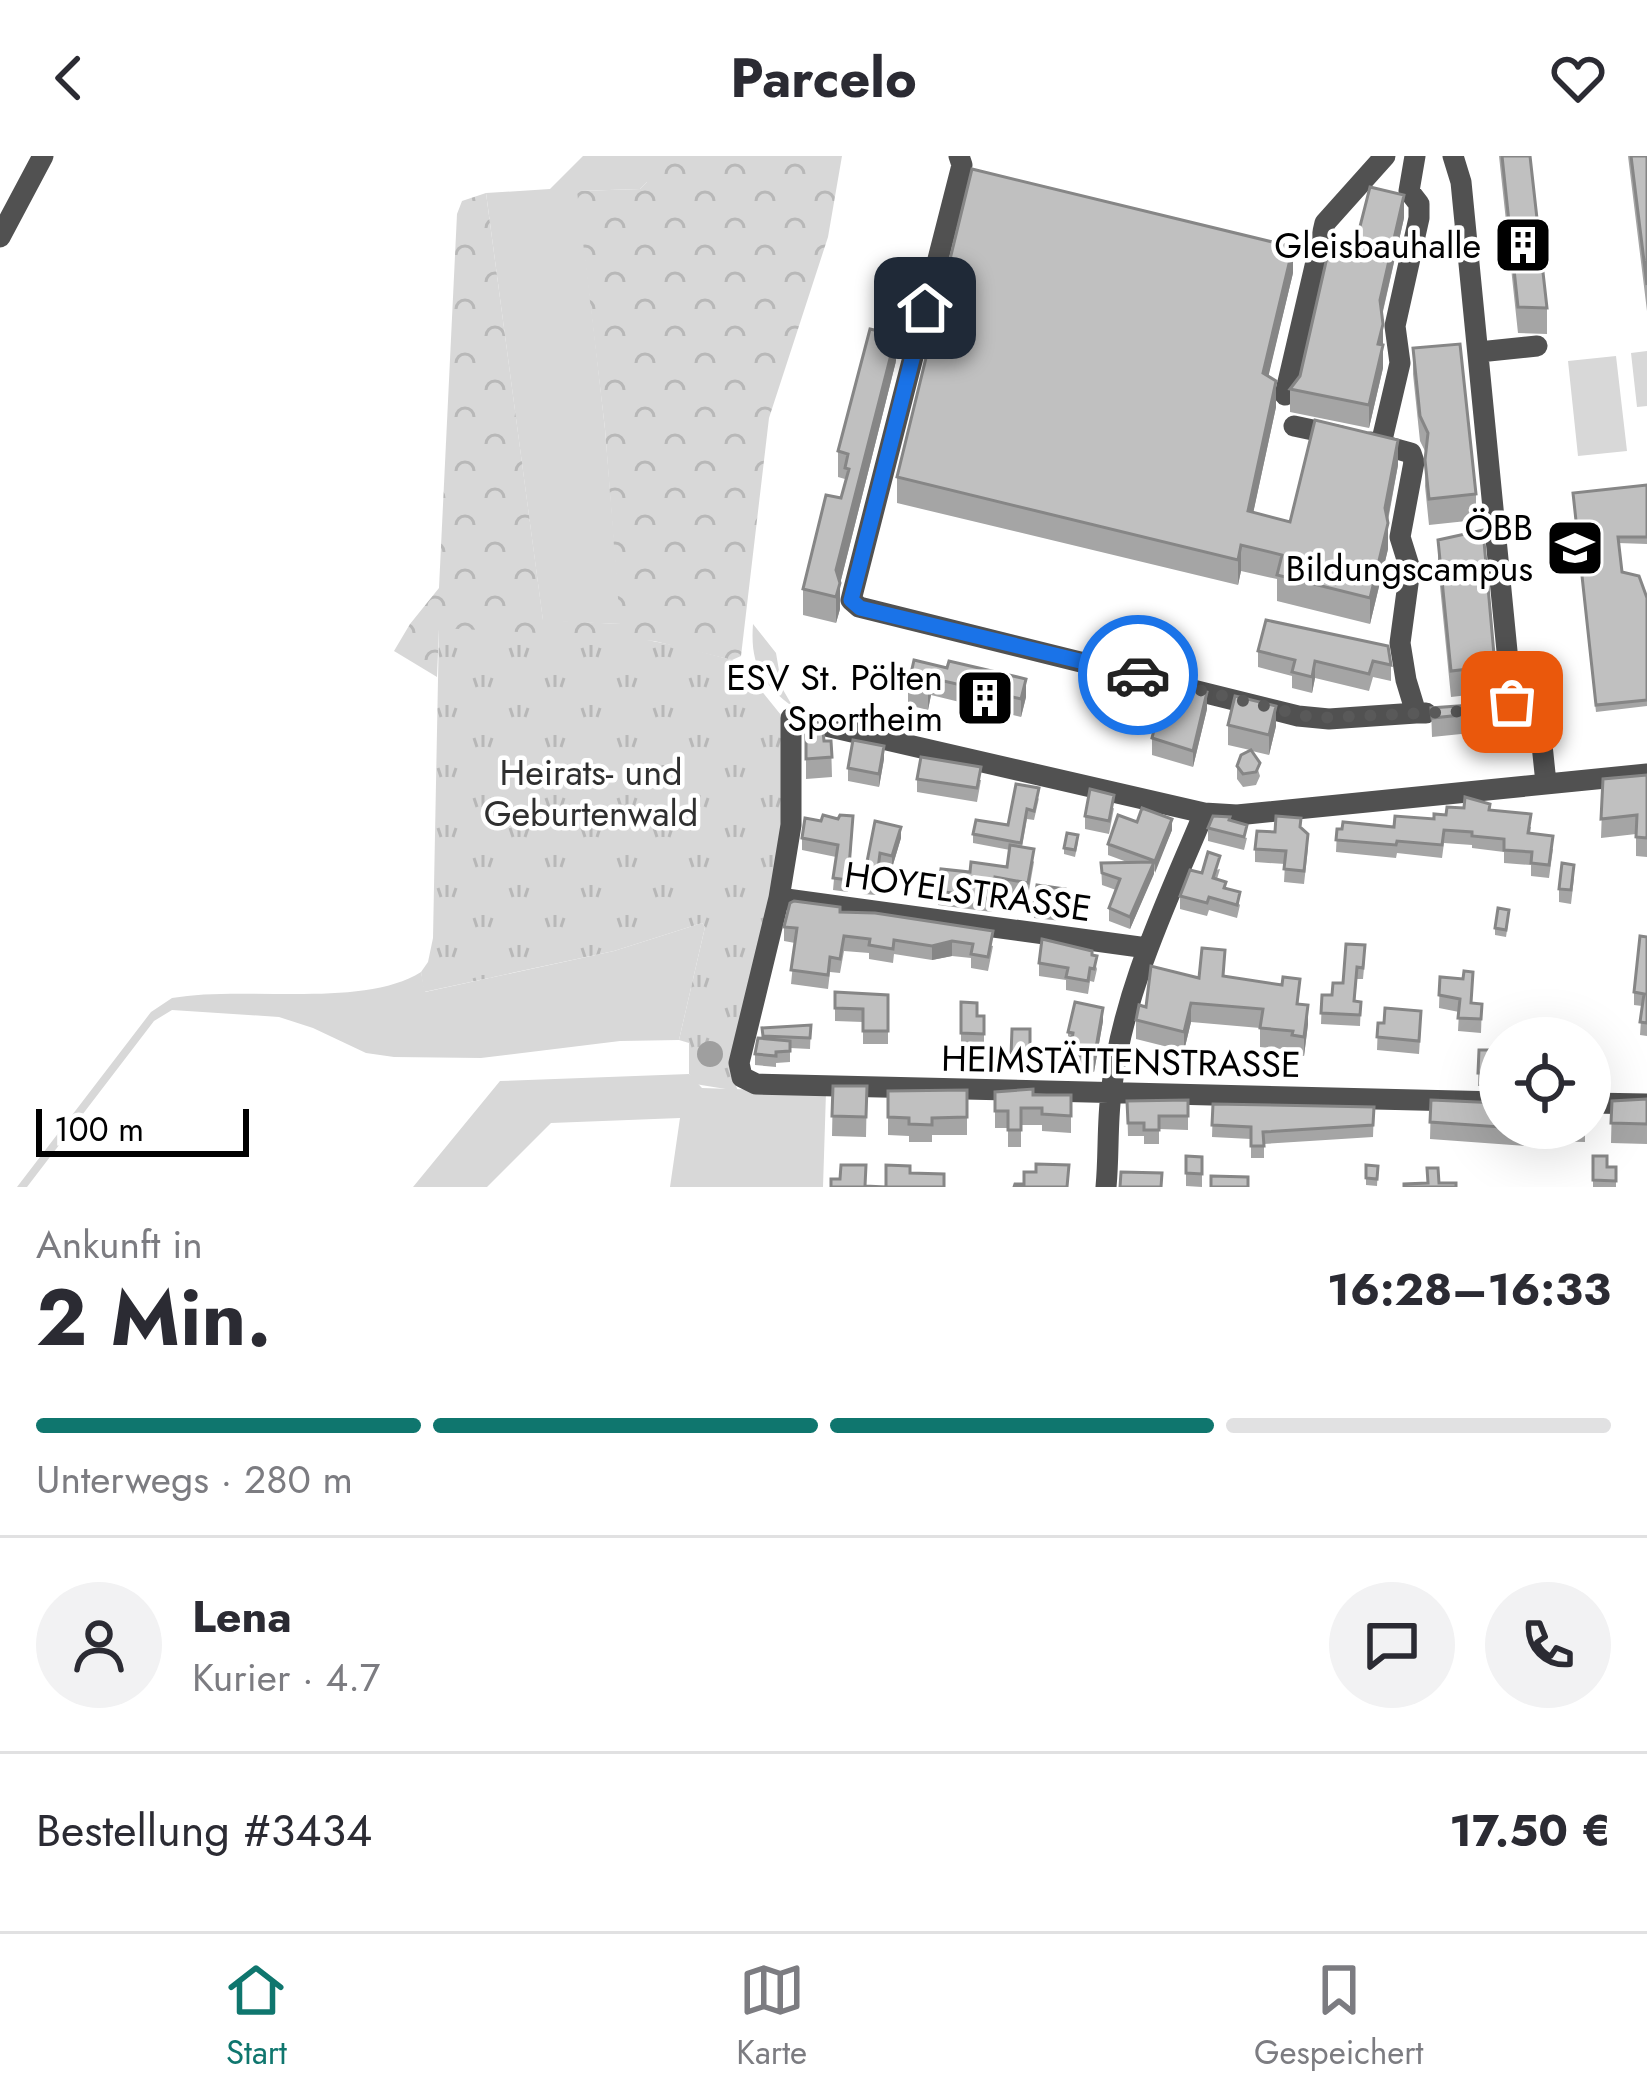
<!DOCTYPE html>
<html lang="de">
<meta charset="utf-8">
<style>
body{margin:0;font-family:Jost,sans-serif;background:#f2f2f3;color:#2b2b33;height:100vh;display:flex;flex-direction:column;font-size:45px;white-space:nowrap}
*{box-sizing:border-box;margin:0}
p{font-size:39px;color:#7c7c81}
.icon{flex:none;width:66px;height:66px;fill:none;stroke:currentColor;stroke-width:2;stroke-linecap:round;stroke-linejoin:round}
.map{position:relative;height:1031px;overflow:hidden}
.drawer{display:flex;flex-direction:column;background:#fff;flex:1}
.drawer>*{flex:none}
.controls{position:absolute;left:1479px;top:861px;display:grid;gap:24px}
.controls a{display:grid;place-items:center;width:132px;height:132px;border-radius:50%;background:#fff;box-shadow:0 12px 48px #0002;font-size:60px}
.scale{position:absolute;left:36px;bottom:30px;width:213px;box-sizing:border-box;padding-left:12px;border:6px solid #000;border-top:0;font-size:33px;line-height:42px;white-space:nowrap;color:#000;-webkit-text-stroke:9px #fff;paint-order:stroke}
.pin{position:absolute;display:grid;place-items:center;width:102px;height:102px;color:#fff;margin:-51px;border-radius:24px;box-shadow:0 6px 18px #0006}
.courier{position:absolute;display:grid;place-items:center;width:120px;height:120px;margin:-60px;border:9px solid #1a73e8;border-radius:50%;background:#fff;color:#222;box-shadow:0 3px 15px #0007}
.overview em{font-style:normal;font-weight:700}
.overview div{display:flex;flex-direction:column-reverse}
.overview{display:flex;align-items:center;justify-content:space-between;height:204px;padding:0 36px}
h1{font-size:78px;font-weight:700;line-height:90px}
.bar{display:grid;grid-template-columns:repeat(4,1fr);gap:18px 12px;align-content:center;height:144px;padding:0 36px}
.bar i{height:15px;border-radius:9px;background:#e1e1e2}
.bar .selected{background:#0f766e}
.bar p{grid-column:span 4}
.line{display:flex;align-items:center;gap:30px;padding:0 36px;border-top:3px solid #e1e1e2}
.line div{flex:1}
.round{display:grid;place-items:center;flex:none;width:126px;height:126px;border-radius:63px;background:#f2f2f3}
header{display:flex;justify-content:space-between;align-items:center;height:156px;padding:0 36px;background:#fff;font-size:54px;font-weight:700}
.menu{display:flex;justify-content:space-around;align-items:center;height:168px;border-top:3px solid #e1e1e2;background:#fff;font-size:33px;color:#7c7c81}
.menu a{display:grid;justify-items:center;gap:6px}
.menu .selected{color:#0f766e}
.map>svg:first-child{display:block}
.grass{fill:#d8d8d8}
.forest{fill:url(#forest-crowns)}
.park{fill:url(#park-tufts)}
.water{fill:#9f9f9f}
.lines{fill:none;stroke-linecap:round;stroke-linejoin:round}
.minor{stroke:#515151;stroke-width:21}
.wall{fill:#a5a5a5}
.shaded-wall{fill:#868686}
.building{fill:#c0c0c0;stroke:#868686;stroke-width:3}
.done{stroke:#595959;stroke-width:12;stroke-dasharray:0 21.6}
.route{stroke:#1a73e8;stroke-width:15}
.labels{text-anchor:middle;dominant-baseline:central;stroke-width:9;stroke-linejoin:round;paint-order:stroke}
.poi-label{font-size:36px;fill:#000;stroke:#fff;text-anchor:end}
.park-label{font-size:36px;fill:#2f2f2f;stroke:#fff}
.street-label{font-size:36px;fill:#000;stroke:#fff}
</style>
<header><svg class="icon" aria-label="back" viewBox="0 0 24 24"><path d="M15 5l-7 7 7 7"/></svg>Parcelo<svg class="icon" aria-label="heart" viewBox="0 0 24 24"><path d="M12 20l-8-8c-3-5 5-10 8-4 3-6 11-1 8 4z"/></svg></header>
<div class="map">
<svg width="1647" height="1031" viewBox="0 0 1647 1031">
<defs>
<pattern id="forest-crowns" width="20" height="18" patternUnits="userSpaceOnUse" patternTransform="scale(3)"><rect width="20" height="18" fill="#d8d8d8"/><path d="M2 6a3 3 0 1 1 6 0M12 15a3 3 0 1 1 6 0" fill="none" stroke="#b8b8b8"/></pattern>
<pattern id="park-tufts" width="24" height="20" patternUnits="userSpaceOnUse" patternTransform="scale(3)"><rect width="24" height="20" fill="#d8d8d8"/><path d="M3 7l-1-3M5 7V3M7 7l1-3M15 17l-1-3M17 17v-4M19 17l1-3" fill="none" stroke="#b8b8b8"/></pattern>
</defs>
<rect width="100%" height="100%" fill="#fff"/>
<path class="grass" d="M583,0H647V26L640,33L578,35L605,273L621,468L543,465L486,37L550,33Z
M1647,195V250L1637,251L1631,197Z
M1616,200L1627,295L1578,300L1568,205Z
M753,468L776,497L782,532L793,551C761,527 750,508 753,468Z
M702,767L705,771L679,884L620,885L481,902L394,901L366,897L313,872L279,861L172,854L154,865L27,1031H17L151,856L172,842C242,829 363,853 421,816L425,836L614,795Z
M689,918L702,932L826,936L823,1031H670L680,962L551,967L487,1031H413L500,925Z"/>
<path class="forest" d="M647,0H842L828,81L769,262L741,500L732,504L654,485L439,473L437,521L394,495L410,468L439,432L457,58L462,45L486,37L543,464L620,468L605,273L577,35L640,33L647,26Z"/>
<path class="park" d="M439,472L637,482L683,491L732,504L743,512L781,559L788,659L733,922L738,935L695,928L689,918V887L679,884L705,771L702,767L614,795L424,836L421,816L428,806L433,782Z"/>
<path class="water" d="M697 898a13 13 0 1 1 26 0a13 13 0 1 1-26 0Z"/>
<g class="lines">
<path class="minor" d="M959,0L962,9L851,444L859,451L1298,560L1329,563L1416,557
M1453,0L1461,26L1512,546L1475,555
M0,81L43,0
M1479,196L1537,190
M1285,239L1325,67L1385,0
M1294,270L1341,280
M1371,286L1411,297L1414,306L1400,381L1410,413L1400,487L1406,524L1416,557H1426
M1381,288L1400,207L1395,170L1419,62V48L1409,35L1415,0
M1539,560L1546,627
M779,742L1147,792
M1500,946L756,928L742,921L739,907L779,742L791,669V562L1204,657L1237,659L1647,618
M1590,947L1647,948
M1106,1031C1109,1000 1107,969 1111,938C1121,840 1166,748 1204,657"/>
</g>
<path class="wall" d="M1499,0H1530L1547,152V178L1518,177Z
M1628,0H1647V155Z
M1404,62L1382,160L1383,212L1369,272L1290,256V233L1300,220L1352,102Z
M1293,117L1268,220L1276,251L1253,357L1290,366L1398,309L1388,365V393L1370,468L1277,445V423L1241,415L1238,429L897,347V321Z
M1413,192L1476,338V364L1429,369L1425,330L1426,297L1420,285L1413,218Z
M896,205L840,428V453L836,467L803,459V433L841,342L845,327V323L838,321V295Z
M1647,329V388L1618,387L1622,416L1647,442V550L1596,556L1573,344Z
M1438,384L1495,510V536L1451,541L1438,410Z
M1266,464L1391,509V525L1373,521L1369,535L1315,522L1312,537L1292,532V520L1258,511V495Z
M947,512L1026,541L1021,561L931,539L928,554L908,549V531Z
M1499,547L1500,574L1432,581L1431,552Z
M1207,553L1193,611L1152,599V582Z
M806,568L824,585H831L832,621L806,623Z
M1228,569L1276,570L1269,599L1252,595L1260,620L1256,629L1243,631L1237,623V610L1250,594L1228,589Z
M884,603L879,631L848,625V612Z
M1647,619V701L1636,700V678L1601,682L1603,623Z
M917,623L981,624L977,646L917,636Z
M1039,642L1034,664L1027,663L1022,691L1034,706L1028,740L995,735L992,756L938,749V735L970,716L1007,711L1010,694L973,687V678L1008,669Z
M1114,652L1109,678L1085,673V660Z
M1489,654L1531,671L1530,678L1553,693L1549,722L1531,720V709L1504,707V696L1472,692V689L1444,687L1442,702L1397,697L1396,702L1336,696L1337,673L1394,671L1446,659Z
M875,665L901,682L892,712L880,709L876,739L863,738V726Z
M1137,666L1172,674L1130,773L1109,765V752L1116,734L1102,729L1101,707L1127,706L1108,699V688Z
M853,672L848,736L833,734L836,701L802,694V682Z
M1208,672L1247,682L1244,694L1208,685Z
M1301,672L1308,692L1304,728L1284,726L1285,708L1255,706V693L1275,676Z
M1078,686L1075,701L1064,698V692Z
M1220,713L1217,723L1240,749L1237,762L1209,754L1207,760L1180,753V740L1202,717Z
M1574,722L1571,748L1559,746V733Z
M1065,746L1062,765L1034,762V748Z
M840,756L993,790L988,815L971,812V802L952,800L932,804L894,798L893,807L869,803V797L844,795L840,817L830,816L828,833L791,828L795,787L784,785V771Z
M1509,761L1506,781L1495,779V772Z
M1647,781V880L1640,879L1642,850L1634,849V836Z
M1092,799L1097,813L1094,826L1090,825L1088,838L1066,834V824L1039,820V807Z
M1365,801L1363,823H1357L1355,845L1361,846L1360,870L1321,868L1322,839H1332Z
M1225,820L1299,848L1308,868L1304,900L1292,898V894L1260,891V872L1191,866L1184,895L1136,883V864L1146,851L1199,822Z
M1440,821L1472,847L1482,848L1481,877L1458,875L1459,856L1439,852Z
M835,836L888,839V888H863V866L835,865Z
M961,846L977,860H984V891L961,890Z
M1103,865L1094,916L1070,909L1071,890L1068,889V876Z
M1378,867L1421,868L1419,898L1377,894Z
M811,869L810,893L790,892V906L776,907V911L755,909V898L763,882L762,872Z
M1012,873H1030V914L1011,913Z
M1479,894H1500V931L1478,930Z
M833,930H867L866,981L832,980Z
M967,934V979H932V986H909V980L888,979V935Z
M995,936L1071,939V977L1042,975V969H1021V991H1008V972H995Z
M1647,943V988L1611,987L1612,945Z
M1188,944V974L1159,973V988H1144V980H1128L1127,945Z
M1431,944L1500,947V972H1585V986L1542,985L1541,991L1430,983Z
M1213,948L1374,951L1373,981L1264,988V1002H1251V983L1212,981Z
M1186,1000L1202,1001V1031L1186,1030Z
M1593,1000L1607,1011H1616V1031H1593Z
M1366,1009L1378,1010L1377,1030L1366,1029Z"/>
<path class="shaded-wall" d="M1404,39V62L1380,167V144Z
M1293,91V117L1263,243V217Z
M1383,168V212L1369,272V249Z
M896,179V205L840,428V453L836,467V414Z
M1276,225V251L1248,381V355Z
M1398,284V309L1385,377L1388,367V393L1370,468V442Z
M1241,389V415L1238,429V404Z
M1315,505V522L1312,537V521Z
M931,522V539L928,554V536Z
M1026,523V541L1021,561V543Z
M1207,536V553L1193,611V595Z
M1276,550V570L1269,599V579Z
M884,590V603L879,631V618Z
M1172,663V674L1155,717V705Z
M901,671V682L892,712V700Z
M1154,706V718L1130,773V761Z
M952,785V800L932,804V790Z
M1191,847V866L1184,895V876Z
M1308,849V868L1304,900V881Z
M1103,852V865L1094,916V903Z"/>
<path class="building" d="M1502,0H1530L1547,152L1518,151Z
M1631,0H1647V129Z
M972,13L1293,91L1263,217L1276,225L1248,355L1290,366L1315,264L1398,284L1385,352L1388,367L1370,442L1277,419L1282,399L1241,389L1238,404L897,321Z
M1370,31L1404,39L1380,144L1383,168L1378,188L1383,189L1369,249L1290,233L1300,220L1328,97L1352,102Z
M870,173L896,179L836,414L840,427L836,441L803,433L826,339L841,342L849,313L845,312L848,298L838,295Z
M1460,188L1476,338L1429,343L1425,304L1428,277L1420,260L1413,192Z
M1647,329V381H1618L1622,416L1639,420L1647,442V544L1596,549L1573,337Z
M1483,374L1495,510L1451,515L1438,384Z
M1266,464L1388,490L1391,509L1373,505L1369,518L1315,505L1312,521L1292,516L1295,504L1258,495Z
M914,504L947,512L949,505L1026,523L1021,543L931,522L928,536L908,531Z
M1166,526L1207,536L1193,595L1152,582Z
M1235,540L1276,550L1269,579L1228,569Z
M1499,547L1500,555L1432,562L1431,552Z
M822,567L824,585H831L832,601L806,603V568Z
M853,584L884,590L879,618L848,612Z
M1251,594L1260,607L1256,616L1243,618L1237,610L1241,599Z
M921,601L981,611L977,632L917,623Z
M1647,619V682L1636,681L1637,659L1601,663L1603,623Z
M1016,628L1039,632L1034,655L1027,653L1021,687L973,678L976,664L1008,669Z
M1090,633L1114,639L1109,665L1085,660Z
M1465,641L1490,648L1489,654L1531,658L1528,677L1553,680L1549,709L1531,707L1532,696L1504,694V683L1472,680V676L1444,674L1442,689L1397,685L1396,689L1336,684L1337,673H1342L1343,666L1394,671L1395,660L1434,663V658L1446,659L1447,651L1464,652Z
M1142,652L1172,663L1155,705L1108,688L1118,659L1137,666Z
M823,659L838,663L840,659L853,660L848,724L833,722L838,689L802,682L805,662L821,665Z
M1213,660L1230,661L1229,664L1247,669L1244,681L1208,672Z
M1276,660L1301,662L1300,671L1308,678L1304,715L1284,713L1286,695L1255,693L1257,675L1275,676Z
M875,665L901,671L892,700L880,697L876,728L863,726Z
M1067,677L1078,679L1075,694L1064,692Z
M1010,689L1034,693L1028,727L995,721L992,743L938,735L941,713L970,716L971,706L1007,711Z
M1208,696L1220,700L1213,722L1226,726L1224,732L1240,736L1237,749L1209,741L1207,747L1180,740L1190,714L1202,717Z
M1154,706L1130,761L1109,752L1120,723L1102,717L1101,707Z
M1562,707L1574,709L1571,734L1559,733Z
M1037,729L1065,733L1062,752L1034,748Z
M794,745L840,751V756L875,757L993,775L988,801L971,798L973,788L952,785L932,790L894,784L893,793L869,789L870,783L844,780L840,803L830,801L828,819L791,814L797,772L784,771L790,747Z
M1498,752L1509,754L1506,774L1495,772Z
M1640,780L1647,781V867L1640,866L1644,838L1634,836Z
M1042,783L1092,795V799L1097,800L1094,813L1090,812L1088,825L1066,821L1068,812L1039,807Z
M1346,788L1365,789L1363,812L1357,811L1354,845L1361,846L1360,859L1321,857L1322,839H1332L1333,827H1343Z
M1202,792L1225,794L1223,820L1282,829L1283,821L1300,823L1297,848L1308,849L1304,881L1292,879L1293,875L1260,872L1263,853L1191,847L1184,876L1136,864L1139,849L1146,851L1151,810L1199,822Z
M1464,815L1473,816L1471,847L1482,848L1481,863L1458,862L1460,843L1439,839L1440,821L1463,823Z
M835,836L888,839V875H863V853L835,852Z
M961,846L977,847V860H984V878L961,877Z
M1075,846L1103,852L1094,903L1070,897L1073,877L1068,876Z
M1385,852L1421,855L1419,885L1377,881L1378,867H1384Z
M811,869L810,882L763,880L762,872Z
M1012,873H1030V901L1011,900Z
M758,882L790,885V895L776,896V900L755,898Z
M1479,894H1500V918L1478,917Z
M833,930H867L866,961L832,960Z
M1033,933V939H1071V960L1042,958V952H1021V974H1008V955H995V936Z
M967,934V961L932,962V969L909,968V962L888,961V935Z
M1647,943V968L1611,967L1612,945Z
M1188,944V960H1159V974H1144V967H1128L1127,945Z
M1431,944L1500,947V971L1430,966Z
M1213,948L1374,951L1373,969L1263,976L1264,990H1251V971L1212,969Z
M1186,1000L1202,1001V1018L1186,1017Z
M1593,1000H1607V1011H1616V1025L1593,1024Z
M1036,1008L1069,1009L1067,1031H1014L1015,1028H1024V1016H1036Z
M841,1009H866L865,1030L886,1031V1009L910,1010V1017L944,1018V1031H831V1023H840Z
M1366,1009L1378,1010L1377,1023L1366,1022Z
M1427,1012H1438L1439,1027H1456V1031H1404V1028L1428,1027Z
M1121,1016L1162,1017L1161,1031H1120Z
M1211,1020L1248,1021V1031H1211Z"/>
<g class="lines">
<path class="done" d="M1138,519L1314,562L1489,554L1512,546"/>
<path class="route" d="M925,152L851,444L860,452L1138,519"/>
</g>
<defs>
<g id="building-square" transform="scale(3)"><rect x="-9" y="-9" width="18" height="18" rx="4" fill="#000" stroke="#fff"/><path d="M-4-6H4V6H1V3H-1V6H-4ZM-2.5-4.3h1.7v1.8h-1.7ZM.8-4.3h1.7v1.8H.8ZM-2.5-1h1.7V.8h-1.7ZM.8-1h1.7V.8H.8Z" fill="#fff"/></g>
<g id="school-square" transform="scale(3)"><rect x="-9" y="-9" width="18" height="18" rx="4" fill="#000" stroke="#fff"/><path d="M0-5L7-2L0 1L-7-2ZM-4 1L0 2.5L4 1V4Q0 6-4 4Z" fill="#fff"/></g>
</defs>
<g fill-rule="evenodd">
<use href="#building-square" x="1523" y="89"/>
<use href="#school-square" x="1575" y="392"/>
<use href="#building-square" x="985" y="542"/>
</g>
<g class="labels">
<g class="poi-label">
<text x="1481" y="89">Gleisbauhalle</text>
<text x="1533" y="371">ÖBB<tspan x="1533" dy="41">Bildungscampus</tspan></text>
<text x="943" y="521">ESV St. Pölten<tspan x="943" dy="41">Sportheim</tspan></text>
</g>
<g class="park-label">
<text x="591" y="616">Heirats- und<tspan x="591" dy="41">Geburtenwald</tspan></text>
</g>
<g class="street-label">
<text transform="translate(968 735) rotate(8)">HOYELSTRASSE</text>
<text transform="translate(1121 905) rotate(1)">HEIMSTÄTTENSTRASSE</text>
</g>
</g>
</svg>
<div class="controls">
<a><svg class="icon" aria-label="locate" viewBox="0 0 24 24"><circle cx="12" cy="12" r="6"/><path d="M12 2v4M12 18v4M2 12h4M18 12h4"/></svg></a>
</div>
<div class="scale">100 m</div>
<div class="pin" style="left:1512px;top:546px;background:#ea580c"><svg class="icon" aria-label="bag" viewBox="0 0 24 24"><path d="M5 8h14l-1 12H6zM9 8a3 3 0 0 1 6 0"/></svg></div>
<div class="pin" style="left:925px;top:152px;background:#1f2937"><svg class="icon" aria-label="home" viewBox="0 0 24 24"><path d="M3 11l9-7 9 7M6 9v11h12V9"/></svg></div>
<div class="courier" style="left:1138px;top:519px"><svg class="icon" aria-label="car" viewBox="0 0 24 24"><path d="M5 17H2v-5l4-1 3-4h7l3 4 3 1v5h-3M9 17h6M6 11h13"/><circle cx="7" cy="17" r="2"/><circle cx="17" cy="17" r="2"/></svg></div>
</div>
<section class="drawer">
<div class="overview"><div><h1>2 Min.</h1><p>Ankunft in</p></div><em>16:28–16:33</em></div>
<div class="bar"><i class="selected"></i><i class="selected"></i><i class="selected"></i><i></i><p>Unterwegs · 280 m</p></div>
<div class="line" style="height:216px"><a class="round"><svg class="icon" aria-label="person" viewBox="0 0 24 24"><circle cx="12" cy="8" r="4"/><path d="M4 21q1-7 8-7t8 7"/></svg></a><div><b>Lena</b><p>Kurier · 4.7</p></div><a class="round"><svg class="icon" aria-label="chat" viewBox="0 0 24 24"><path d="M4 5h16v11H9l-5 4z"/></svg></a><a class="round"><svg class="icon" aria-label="phone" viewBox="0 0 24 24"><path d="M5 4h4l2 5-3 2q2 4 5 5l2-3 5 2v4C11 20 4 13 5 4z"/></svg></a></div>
<div class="line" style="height:156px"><div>Bestellung #3434</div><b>17.50 €</b></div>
</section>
<nav class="menu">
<a class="selected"><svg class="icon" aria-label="home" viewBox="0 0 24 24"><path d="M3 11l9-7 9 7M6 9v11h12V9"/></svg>Start</a>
<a><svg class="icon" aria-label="map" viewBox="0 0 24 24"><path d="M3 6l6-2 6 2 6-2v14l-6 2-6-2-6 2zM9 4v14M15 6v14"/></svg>Karte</a>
<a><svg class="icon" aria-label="saved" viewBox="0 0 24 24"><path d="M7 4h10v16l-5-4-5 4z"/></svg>Gespeichert</a>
</nav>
